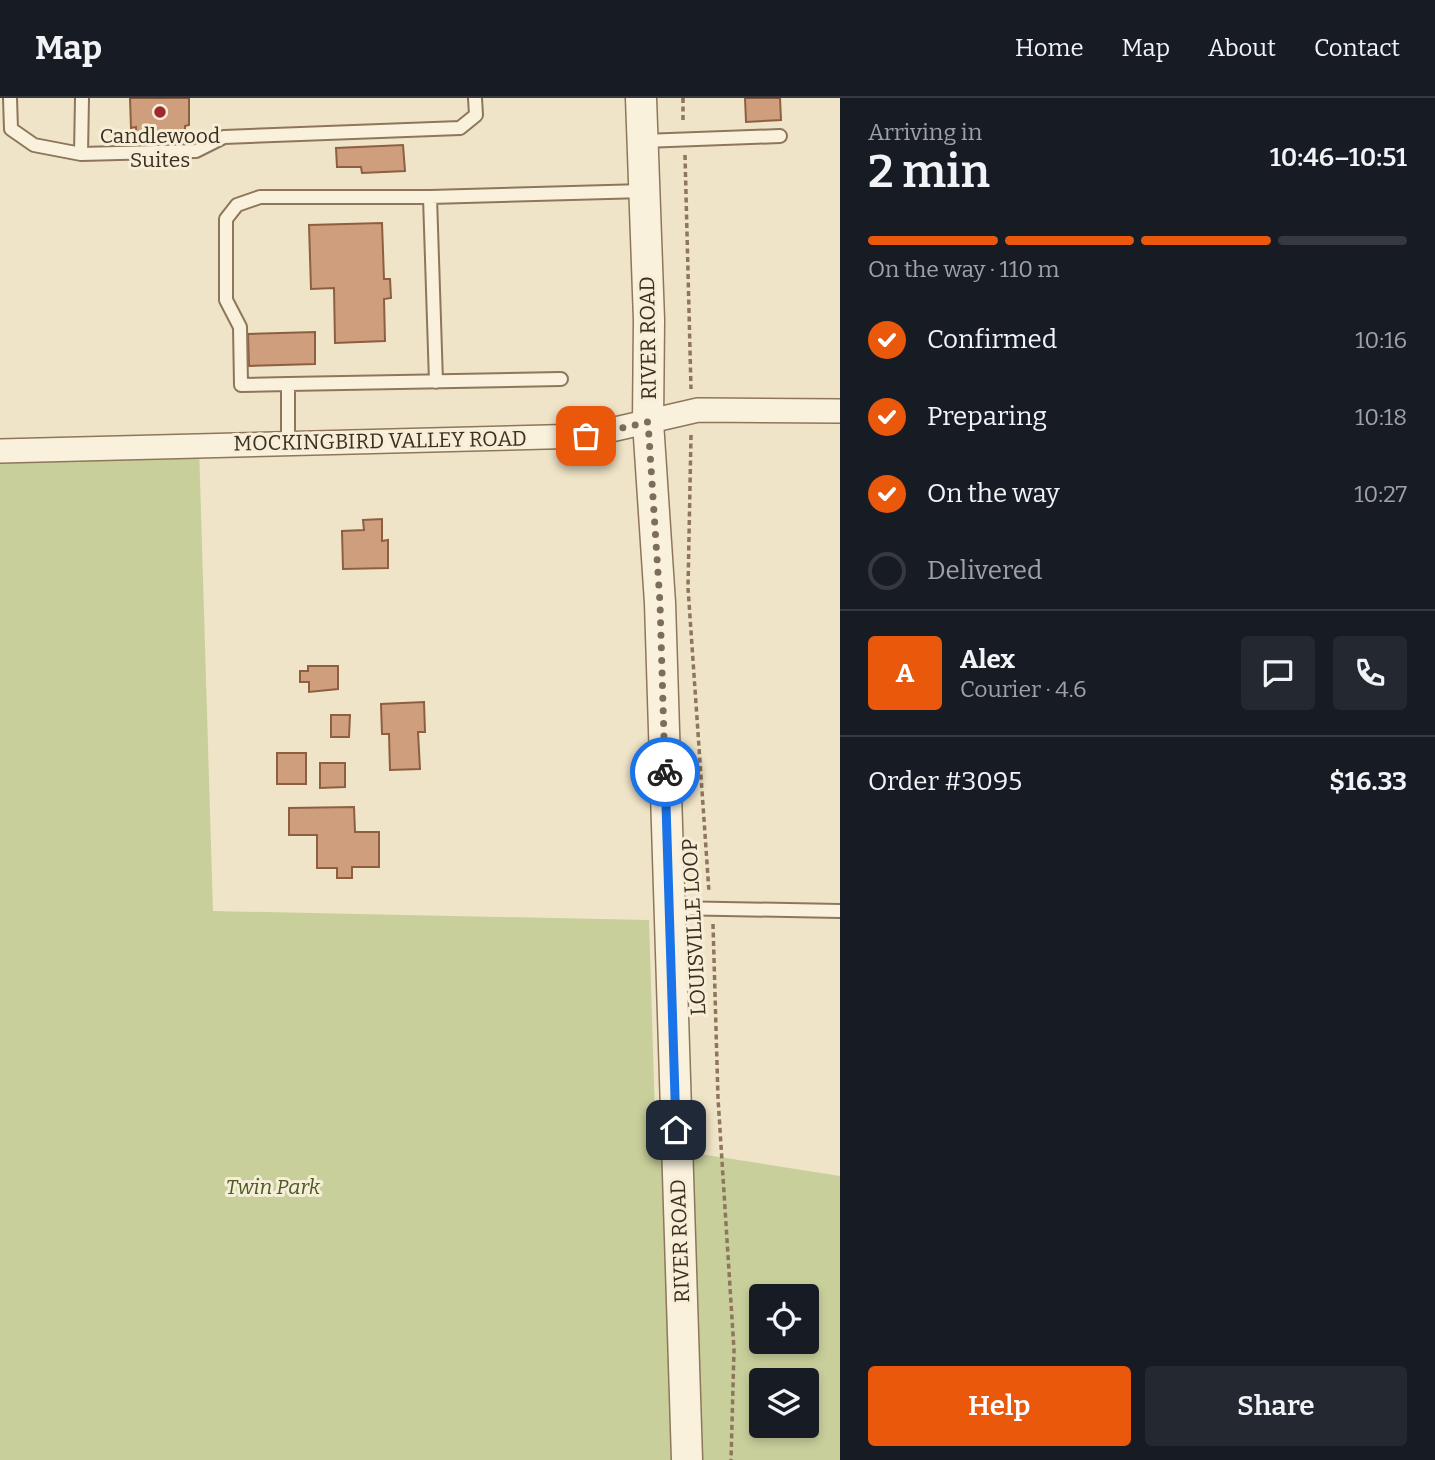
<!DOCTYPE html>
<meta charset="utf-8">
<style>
body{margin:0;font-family:Bitter,serif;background:#242831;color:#f1f3f6;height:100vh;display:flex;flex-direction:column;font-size:26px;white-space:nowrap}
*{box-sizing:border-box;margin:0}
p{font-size:23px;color:#9ea1a6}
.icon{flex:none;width:38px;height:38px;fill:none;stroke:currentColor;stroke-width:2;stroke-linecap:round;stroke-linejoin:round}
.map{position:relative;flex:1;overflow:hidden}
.details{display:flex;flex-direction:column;background:#171b24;width:595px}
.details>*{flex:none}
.controls{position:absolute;left:749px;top:1186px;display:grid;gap:14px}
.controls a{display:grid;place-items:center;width:70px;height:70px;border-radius:7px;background:#171b24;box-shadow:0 4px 10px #0003;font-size:35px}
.pin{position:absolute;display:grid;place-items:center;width:60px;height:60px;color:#fff;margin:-30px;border-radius:14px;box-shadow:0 4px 10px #0006}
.courier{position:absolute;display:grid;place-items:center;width:70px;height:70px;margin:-35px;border:5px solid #1a73e8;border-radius:50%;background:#fff;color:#222;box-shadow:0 2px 9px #0007}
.head em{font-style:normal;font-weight:600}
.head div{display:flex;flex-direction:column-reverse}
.head{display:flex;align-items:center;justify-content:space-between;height:119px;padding:0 28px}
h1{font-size:46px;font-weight:600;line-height:52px}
.bar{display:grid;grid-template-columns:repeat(4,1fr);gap:10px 7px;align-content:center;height:84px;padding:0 28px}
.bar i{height:9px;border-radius:5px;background:#363941}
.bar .on{background:#ea580c}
.bar p{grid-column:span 4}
.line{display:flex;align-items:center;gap:18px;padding:0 28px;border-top:2px solid #363941}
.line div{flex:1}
.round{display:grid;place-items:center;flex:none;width:74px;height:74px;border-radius:7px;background:#242831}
ol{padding:0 28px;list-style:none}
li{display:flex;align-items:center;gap:21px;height:77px}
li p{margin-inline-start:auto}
li .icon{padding:7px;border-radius:50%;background:#ea580c;color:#fff;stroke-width:4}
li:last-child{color:#9ea1a6}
li i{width:38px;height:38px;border:4px solid #363941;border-radius:50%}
.action{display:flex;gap:14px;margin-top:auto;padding:14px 28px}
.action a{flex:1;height:80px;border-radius:7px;background:#ea580c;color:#fff;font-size:28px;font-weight:600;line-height:80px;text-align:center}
.action a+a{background:#242831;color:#f1f3f6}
header{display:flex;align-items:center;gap:42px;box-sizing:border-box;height:98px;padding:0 35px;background:#171b24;border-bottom:2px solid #363941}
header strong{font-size:33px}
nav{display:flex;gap:38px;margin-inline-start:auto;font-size:24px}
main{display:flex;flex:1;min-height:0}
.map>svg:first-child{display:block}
.green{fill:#c9cf9b;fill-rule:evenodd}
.building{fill:#cf9f7d;stroke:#8d5f41;stroke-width:2}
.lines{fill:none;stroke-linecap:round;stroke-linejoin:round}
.service-casing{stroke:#8d765c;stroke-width:16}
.minor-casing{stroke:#8d765c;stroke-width:26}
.tertiary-casing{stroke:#8d765c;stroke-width:33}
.path{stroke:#8d765c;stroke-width:3.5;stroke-dasharray:5 3.5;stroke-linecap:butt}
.service{stroke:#faf1dc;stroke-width:12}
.minor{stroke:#faf1dc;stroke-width:23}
.tertiary{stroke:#faf1dc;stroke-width:30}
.done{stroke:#7c6e5b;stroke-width:7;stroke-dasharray:0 12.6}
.route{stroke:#1a73e8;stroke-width:9}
.poi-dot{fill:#9e2a2b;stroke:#f7eed8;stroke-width:2.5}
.labels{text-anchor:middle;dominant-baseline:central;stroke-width:6;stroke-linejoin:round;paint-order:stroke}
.poi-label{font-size:21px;fill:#3d2e20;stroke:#f7eed8}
.street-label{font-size:21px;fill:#3d2e20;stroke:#f7eed8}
.park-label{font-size:21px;font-style:italic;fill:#4d5a26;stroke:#f7eed8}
</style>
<header>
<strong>Map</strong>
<nav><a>Home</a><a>Map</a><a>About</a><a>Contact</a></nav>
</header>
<main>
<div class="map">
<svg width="840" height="1362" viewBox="0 0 840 1362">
<rect width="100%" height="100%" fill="#f0e4c8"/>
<path class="green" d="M199,348L213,813L649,822L656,1049L840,1078V1362H0V360ZM761,1199H807V1244H761ZM761,1283H807V1328H761Z"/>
<path class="building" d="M130,0H189V27L185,28V38L136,40V29L131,30Z
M745,0H780L781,22L746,24Z
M403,47L405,73L362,75L361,69H337L336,50Z
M382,125L384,181H390L391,200L384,201L385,243L335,245L334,190L311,191L309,127Z
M315,234V266L249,268L248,236Z
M382,421V443L388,442V470L343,471L342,433L364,432L363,422Z
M308,568H338V591L309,594V584H300V573H308Z
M424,604L425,634H418L420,671L390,672L389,636H382L381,606Z
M331,617H350L349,639H331Z
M277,655H306V686H277Z
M320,665H345V689L320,690Z
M354,709L355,734H379V769H352V780H337V770H317V737H289V710Z"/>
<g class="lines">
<g class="service-casing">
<path id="service" d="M10,0L11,31L34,47L81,56L196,53L224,39L460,30L476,17L475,0
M643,43L780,38
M81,56L82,0
M436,284L430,99L644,93
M288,286L241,287L240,229L226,202V121L237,107L260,99H430
M288,346V286L561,281
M670,810L840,813"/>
</g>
<g class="minor-casing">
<path id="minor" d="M0,353L585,338L698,312L840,313"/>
</g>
<g class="tertiary-casing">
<path id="tertiary" d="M641,0L649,222L648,324L660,505L687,1362"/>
</g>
<path class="path" d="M683,0V25
M685,57L691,291
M691,337L688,490L709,794
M713,826L718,1000L734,1252L731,1362"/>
<use href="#service" class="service"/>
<use href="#minor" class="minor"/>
<use href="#tertiary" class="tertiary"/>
</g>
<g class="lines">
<path class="done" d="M586,338L648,324L660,505L665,674"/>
<path class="route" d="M665,674L676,1032"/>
</g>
<circle class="poi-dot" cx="160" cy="14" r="7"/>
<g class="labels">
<g class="poi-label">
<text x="160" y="38">Candlewood<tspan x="160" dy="24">Suites</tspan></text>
</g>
<g class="street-label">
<text transform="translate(648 240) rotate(-91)">RIVER ROAD</text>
<text transform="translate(380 343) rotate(-1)">MOCKINGBIRD VALLEY ROAD</text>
<text transform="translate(694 829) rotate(-93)">LOUISVILLE LOOP</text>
<text transform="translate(680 1143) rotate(-92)">RIVER ROAD</text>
</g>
<g class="park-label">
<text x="273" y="1089">Twin Park</text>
</g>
</g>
</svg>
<div class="controls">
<a><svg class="icon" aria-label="locate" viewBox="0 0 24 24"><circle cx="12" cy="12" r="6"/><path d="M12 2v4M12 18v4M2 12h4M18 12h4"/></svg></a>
<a><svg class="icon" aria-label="layers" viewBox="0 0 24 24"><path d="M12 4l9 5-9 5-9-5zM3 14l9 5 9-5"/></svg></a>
</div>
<div class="pin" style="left:586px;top:338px;background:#ea580c"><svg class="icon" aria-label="bag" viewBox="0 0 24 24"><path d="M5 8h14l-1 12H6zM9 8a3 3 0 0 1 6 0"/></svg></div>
<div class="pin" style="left:676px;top:1032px;background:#1f2937"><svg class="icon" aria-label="home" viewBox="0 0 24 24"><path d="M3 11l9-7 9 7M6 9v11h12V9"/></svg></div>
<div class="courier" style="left:665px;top:674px"><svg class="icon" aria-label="bike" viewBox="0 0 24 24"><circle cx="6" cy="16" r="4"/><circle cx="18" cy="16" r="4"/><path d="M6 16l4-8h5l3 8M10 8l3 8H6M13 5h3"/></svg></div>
</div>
<section class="details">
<div class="head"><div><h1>2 min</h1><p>Arriving in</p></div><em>10:46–10:51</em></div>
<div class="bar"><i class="on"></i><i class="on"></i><i class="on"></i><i></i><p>On the way · 110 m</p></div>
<ol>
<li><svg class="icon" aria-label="check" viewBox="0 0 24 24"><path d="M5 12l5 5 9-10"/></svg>Confirmed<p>10:16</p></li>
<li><svg class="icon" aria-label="check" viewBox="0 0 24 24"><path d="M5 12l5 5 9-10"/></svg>Preparing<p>10:18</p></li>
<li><svg class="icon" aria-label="check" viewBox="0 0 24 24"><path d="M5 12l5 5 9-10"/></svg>On the way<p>10:27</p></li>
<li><i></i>Delivered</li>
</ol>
<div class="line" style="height:126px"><b class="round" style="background:#ea580c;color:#fff">A</b><div><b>Alex</b><p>Courier · 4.6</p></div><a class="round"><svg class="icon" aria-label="chat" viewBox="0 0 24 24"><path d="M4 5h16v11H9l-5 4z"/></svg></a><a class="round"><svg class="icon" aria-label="phone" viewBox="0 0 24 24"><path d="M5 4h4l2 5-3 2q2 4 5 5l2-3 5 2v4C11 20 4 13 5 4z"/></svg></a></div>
<div class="line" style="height:91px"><div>Order #3095</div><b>$16.33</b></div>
<div class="action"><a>Help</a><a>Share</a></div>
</section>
</main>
